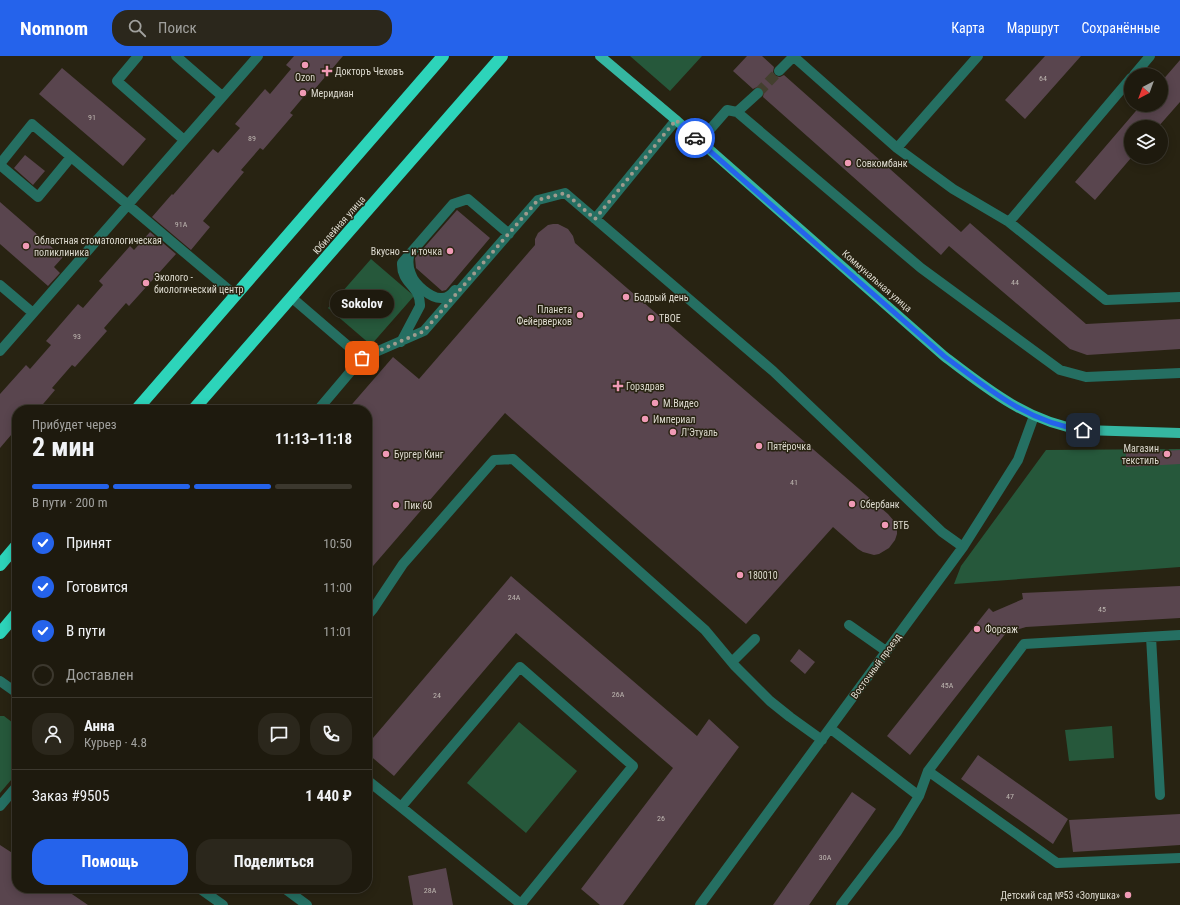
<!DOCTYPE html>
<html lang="ru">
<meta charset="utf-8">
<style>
body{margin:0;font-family:"Roboto Condensed",sans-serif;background:#2b271c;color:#f1f3f6;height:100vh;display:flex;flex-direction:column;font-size:15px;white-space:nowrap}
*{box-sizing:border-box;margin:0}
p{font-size:13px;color:#a1a19e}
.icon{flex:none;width:22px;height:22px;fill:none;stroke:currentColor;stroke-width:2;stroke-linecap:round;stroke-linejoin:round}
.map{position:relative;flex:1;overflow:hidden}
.side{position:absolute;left:12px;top:349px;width:360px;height:488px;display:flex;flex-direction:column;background:#1e1a0e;border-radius:16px;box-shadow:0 2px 10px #0003,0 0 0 1px #3c382e}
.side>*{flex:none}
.needle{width:26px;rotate:221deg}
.fabs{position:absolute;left:1124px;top:12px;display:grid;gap:8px}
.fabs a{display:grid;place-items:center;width:44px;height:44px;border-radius:50%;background:#1e1a0e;box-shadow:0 2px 10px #0003,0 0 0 1px #3c382e;font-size:20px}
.pin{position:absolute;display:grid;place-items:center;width:34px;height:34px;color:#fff;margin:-17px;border-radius:8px;box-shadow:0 2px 6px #0006}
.courier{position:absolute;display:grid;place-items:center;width:40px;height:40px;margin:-20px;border:3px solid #2563eb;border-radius:50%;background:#fff;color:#222;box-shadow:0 1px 5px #0007}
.bubble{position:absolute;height:28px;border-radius:14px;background:#1e1a0e;box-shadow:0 2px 10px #0003,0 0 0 1px #3c382e;font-size:13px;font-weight:700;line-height:28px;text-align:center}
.head em{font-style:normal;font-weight:700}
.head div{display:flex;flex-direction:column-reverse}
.head{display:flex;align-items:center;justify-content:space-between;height:68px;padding:0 20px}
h1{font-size:26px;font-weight:700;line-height:30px}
.bar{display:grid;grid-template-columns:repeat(4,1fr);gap:6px 4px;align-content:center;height:48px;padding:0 20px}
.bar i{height:5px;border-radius:3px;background:#3c382e}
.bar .selected{background:#2563eb}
.bar p{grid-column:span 4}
.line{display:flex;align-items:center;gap:10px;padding:0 20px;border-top:1px solid #3c382e}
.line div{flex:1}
.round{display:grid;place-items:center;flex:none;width:42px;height:42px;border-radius:16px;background:#2b271c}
ol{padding:0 20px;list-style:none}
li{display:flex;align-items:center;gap:12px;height:44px}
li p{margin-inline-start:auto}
li .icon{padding:4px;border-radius:50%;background:#2563eb;color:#fff;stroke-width:4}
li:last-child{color:#a1a19e}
li i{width:22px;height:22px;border:2px solid #3c382e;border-radius:50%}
.cta{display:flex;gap:8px;margin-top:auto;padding:8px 20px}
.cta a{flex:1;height:46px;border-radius:16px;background:#2563eb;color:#fff;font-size:16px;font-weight:700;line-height:46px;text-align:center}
.cta a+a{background:#2b271c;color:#f1f3f6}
header{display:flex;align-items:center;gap:24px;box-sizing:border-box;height:56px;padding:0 20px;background:#2563eb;color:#fff}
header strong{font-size:19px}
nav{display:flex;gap:22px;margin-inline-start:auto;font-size:14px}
.search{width:280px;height:36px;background:#2b271c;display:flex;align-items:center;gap:10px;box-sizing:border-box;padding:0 14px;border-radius:16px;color:#a1a19e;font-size:15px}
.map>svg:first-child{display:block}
.green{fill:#26583b}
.building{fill:#59454e}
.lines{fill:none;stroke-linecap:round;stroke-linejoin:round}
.minor-tunnel{stroke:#433f2e;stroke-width:10;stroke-dasharray:10 5;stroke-linecap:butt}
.minor{stroke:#256f62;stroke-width:10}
.major{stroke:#35b6a1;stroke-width:10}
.highway{stroke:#2dd4ba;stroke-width:12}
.done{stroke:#9e9b8e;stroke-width:4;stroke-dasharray:0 7.2}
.route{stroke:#2563eb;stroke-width:5}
.poi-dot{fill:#f09ab5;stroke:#282312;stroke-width:1.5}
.labels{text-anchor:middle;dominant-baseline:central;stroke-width:3;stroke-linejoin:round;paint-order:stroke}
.number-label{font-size:8px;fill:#bdb6b0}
.poi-label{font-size:10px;fill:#dedbd0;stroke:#282312;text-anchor:start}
.street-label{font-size:10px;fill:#dedbd0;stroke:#282312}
</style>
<header>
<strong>Nomnom</strong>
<div class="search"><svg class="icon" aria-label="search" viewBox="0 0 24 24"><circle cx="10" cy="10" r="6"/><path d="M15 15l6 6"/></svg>Поиск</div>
<nav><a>Карта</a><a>Маршрут</a><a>Сохранённые</a></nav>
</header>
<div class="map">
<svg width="1180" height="849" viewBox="0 0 1180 849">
<rect width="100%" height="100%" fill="#282312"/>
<path class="green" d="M630,0H702L670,35Z
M371,203L414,240L371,289L328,252Z
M1180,393V511L954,528L961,510L1046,394Z
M0,660H4L17,670V717L0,737Z
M519,666L577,715L526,777L467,727Z
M1112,670L1114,702L1069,705L1065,674Z"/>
<path class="building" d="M294,0H343L314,34L311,32L290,57L293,59L263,94L260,92L241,114L244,116L203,165L210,171L191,194L152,161L172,138L173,139L213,93L218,97L240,72L235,68L265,33L270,38L291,13L286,9Z
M747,0H762L774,11L773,16L775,20L780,21L784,19L961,176L970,167L1086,268L1180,263V293L1087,299L1070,293L949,190L941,199L763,41L764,36L763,32L757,31L753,33L733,15Z
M1045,0H1081L1025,63L1005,44Z
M1180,4V46L1158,71H1131V102L1095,144L1075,126L1141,49H1161V26Z
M62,12L146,83L123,110L39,38Z
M25,99L45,115L33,129L14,112Z
M0,146L63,201L54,211L60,217L48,230L0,188Z
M457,154L490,182L446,234L442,235L416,212L415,202Z
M553,168H558L568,173L573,180L575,187L888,458L894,465L897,471V478L895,484L889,492L879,498L874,499L863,496L858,493L833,471L746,568L505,357L367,517V354H347L393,301L419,323L535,189V183L538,177L548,169Z
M150,176L176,198L129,250L126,247L104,272L107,275L75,311L72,309L52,332L55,334L38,354H17V372L0,392V338L26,309L30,313L51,289L46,285L78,248L83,252L103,229L99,225L130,190L134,194Z
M1180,394V408L1126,411V397Z
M511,520L697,680L709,663L739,691L623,849H600L581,833L673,712L516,577L394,720L367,697V689Z
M1180,530V562L1026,571L1006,577L910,699L887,680L989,552L993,556L1023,543L1022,537Z
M799,593L815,606L805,618L790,605Z
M978,699L1068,763L1053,788L961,723Z
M852,736L876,753L809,849H773Z
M1180,758V789L1073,796L1069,764Z
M0,789L17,800V832H63L88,849H0Z
M446,812L453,849H413L408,820Z"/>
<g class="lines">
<path class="minor-tunnel" d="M758,37L779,15"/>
<path class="minor" d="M138,0L117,25L184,84
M176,0L222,40
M793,0L897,92L953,133L1009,166L1106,244L1180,241
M779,15L793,1
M1134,19L1150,0
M737,56L921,212L1060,314L1086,321L1180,317
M699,86L727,54L737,56L758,37
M897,92L978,0
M0,108L32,68L235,239
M0,109L38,141L71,101
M595,163L676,64
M1009,166L1131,22
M409,200C408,206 408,212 411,218C414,228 431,243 442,242C447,242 452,238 455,234
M0,229L33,257
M291,241L362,302L424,275L538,144L565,137L773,315L942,476L963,491
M401,286L420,250C421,230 401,228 402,207L453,148L468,143L509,178
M0,295L258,0
M318,354L362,302
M367,560L373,553L403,508L494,404L513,403L705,574L735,610L770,645L790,661L822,684
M849,569L886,595
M1151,581L1160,739
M732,606L755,583
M0,625L17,637
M831,673L919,740
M928,715L1057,807L1180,802
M367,724L401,751L522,849
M0,750L17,730
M401,751L520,611L633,710L521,848
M199,832L223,849
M284,832L307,849
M700,849L963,491L1018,404L1034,360
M841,849L897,776L919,740L928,715L1024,588L1180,579"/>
<path class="major" d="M600,0L676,64L944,300C987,333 1028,366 1083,374L1180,377"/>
<path class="highway" d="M136,354L443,0
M193,354L502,0
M0,509L17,489
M0,577L17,557"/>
</g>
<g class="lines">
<path class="done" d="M362,302L424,275L538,144L565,137L595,163L676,64L695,82"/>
<path class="route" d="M695,82L944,300C987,332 1028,367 1083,374"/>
</g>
<g class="poi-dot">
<circle cx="305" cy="9" r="4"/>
<path d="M325 9h4v4h4v4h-4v4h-4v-4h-4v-4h4z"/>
<circle cx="303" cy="37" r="4"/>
<circle cx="848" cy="107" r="4"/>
<circle cx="26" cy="190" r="4"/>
<circle cx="450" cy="195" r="4"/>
<circle cx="146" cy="227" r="4"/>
<circle cx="626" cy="241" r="4"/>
<circle cx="580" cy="259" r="4"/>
<circle cx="651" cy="262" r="4"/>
<path d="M616 324h4v4h4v4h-4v4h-4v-4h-4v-4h4z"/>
<circle cx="655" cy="347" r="4"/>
<circle cx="645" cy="363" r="4"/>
<circle cx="673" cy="376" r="4"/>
<circle cx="759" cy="390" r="4"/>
<circle cx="386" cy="398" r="4"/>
<circle cx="1167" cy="398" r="4"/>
<circle cx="852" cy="448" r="4"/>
<circle cx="396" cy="449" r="4"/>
<circle cx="885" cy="469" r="4"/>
<circle cx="740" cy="519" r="4"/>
<circle cx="977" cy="573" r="4"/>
<circle cx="1128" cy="839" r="4"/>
</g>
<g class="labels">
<g class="number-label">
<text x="1043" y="22">64</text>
<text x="92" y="61">91</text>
<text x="252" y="82">89</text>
<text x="181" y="168">91А</text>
<text x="1015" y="226">44</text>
<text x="77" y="280">93</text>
<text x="794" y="426">41</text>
<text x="514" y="541">24А</text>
<text x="1102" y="553">45</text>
<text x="947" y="629">45А</text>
<text x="618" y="638">26А</text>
<text x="437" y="639">24</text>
<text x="1010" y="740">47</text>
<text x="661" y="762">26</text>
<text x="825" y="801">30А</text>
<text x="430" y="834">28А</text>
</g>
<g class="poi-label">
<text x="335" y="15">Докторъ Чеховъ</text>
<text x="305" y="21" text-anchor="middle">Ozon</text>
<text x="311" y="37">Меридиан</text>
<text x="856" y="107">Совкомбанк</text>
<text x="34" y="184">Областная стоматологическая<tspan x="34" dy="12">поликлиника</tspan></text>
<text x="442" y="195" text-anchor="end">Вкусно — и точка</text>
<text x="154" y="221">Эколого -<tspan x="154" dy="12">биологический центр</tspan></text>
<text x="634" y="241">Бодрый день</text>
<text x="572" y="253" text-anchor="end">Планета<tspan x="572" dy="12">Фейерверков</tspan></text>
<text x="659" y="262">ТВОЕ</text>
<text x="626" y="330">Горздрав</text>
<text x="663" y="347">М.Видео</text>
<text x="653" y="363">Империал</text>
<text x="681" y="376">Л'Этуаль</text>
<text x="767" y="390">Пятёрочка</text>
<text x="1159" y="392" text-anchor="end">Магазин<tspan x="1159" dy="12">текстиль</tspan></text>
<text x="394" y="398">Бургер Кинг</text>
<text x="860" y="448">Сбербанк</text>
<text x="404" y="449">Пик 60</text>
<text x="893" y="469">ВТБ</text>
<text x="748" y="519">180010</text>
<text x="985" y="573">Форсаж</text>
<text x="1120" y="839" text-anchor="end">Детский сад №53 «Золушка»</text>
</g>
<g class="street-label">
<text transform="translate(339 169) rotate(-49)">Юбилейная улица</text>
<text transform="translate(877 225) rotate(41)">Коммунальная улица</text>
<text transform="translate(876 610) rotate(-54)">Восточный проезд</text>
</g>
</g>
</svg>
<div class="fabs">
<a><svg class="needle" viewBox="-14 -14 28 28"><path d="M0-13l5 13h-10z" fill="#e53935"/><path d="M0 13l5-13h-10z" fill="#a1a19e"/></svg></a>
<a><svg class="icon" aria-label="layers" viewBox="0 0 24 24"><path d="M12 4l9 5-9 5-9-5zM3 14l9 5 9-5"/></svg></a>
</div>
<div class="pin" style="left:362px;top:302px;background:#ea580c"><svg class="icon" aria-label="bag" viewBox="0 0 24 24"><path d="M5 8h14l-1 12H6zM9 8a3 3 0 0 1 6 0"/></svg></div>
<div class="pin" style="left:1083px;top:374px;background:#1f2937"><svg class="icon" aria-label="home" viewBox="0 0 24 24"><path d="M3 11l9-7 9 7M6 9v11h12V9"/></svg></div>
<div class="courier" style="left:695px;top:82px"><svg class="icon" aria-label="car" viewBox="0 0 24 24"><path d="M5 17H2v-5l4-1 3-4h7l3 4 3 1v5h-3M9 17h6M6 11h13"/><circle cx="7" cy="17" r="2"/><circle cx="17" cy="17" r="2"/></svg></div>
<div class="bubble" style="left:330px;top:234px;width:64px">Sokolov</div>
<section class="side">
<div class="head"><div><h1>2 мин</h1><p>Прибудет через</p></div><em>11:13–11:18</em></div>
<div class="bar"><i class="selected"></i><i class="selected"></i><i class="selected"></i><i></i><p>В пути · 200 m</p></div>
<ol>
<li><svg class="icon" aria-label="check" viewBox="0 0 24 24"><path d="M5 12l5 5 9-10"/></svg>Принят<p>10:50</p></li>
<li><svg class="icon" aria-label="check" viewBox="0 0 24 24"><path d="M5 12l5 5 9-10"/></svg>Готовится<p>11:00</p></li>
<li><svg class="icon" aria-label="check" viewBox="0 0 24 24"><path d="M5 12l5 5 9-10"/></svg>В пути<p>11:01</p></li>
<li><i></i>Доставлен</li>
</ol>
<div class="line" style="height:72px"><a class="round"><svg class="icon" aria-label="person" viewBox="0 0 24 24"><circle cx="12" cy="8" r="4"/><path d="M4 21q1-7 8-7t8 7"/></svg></a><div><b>Анна</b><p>Курьер · 4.8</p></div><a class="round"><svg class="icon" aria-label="chat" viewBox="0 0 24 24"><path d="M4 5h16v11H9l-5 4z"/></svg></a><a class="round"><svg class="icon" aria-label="phone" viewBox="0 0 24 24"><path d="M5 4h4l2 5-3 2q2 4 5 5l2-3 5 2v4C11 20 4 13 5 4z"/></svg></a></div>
<div class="line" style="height:52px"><div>Заказ #9505</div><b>1 440 ₽</b></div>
<div class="cta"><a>Помощь</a><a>Поделиться</a></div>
</section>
</div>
